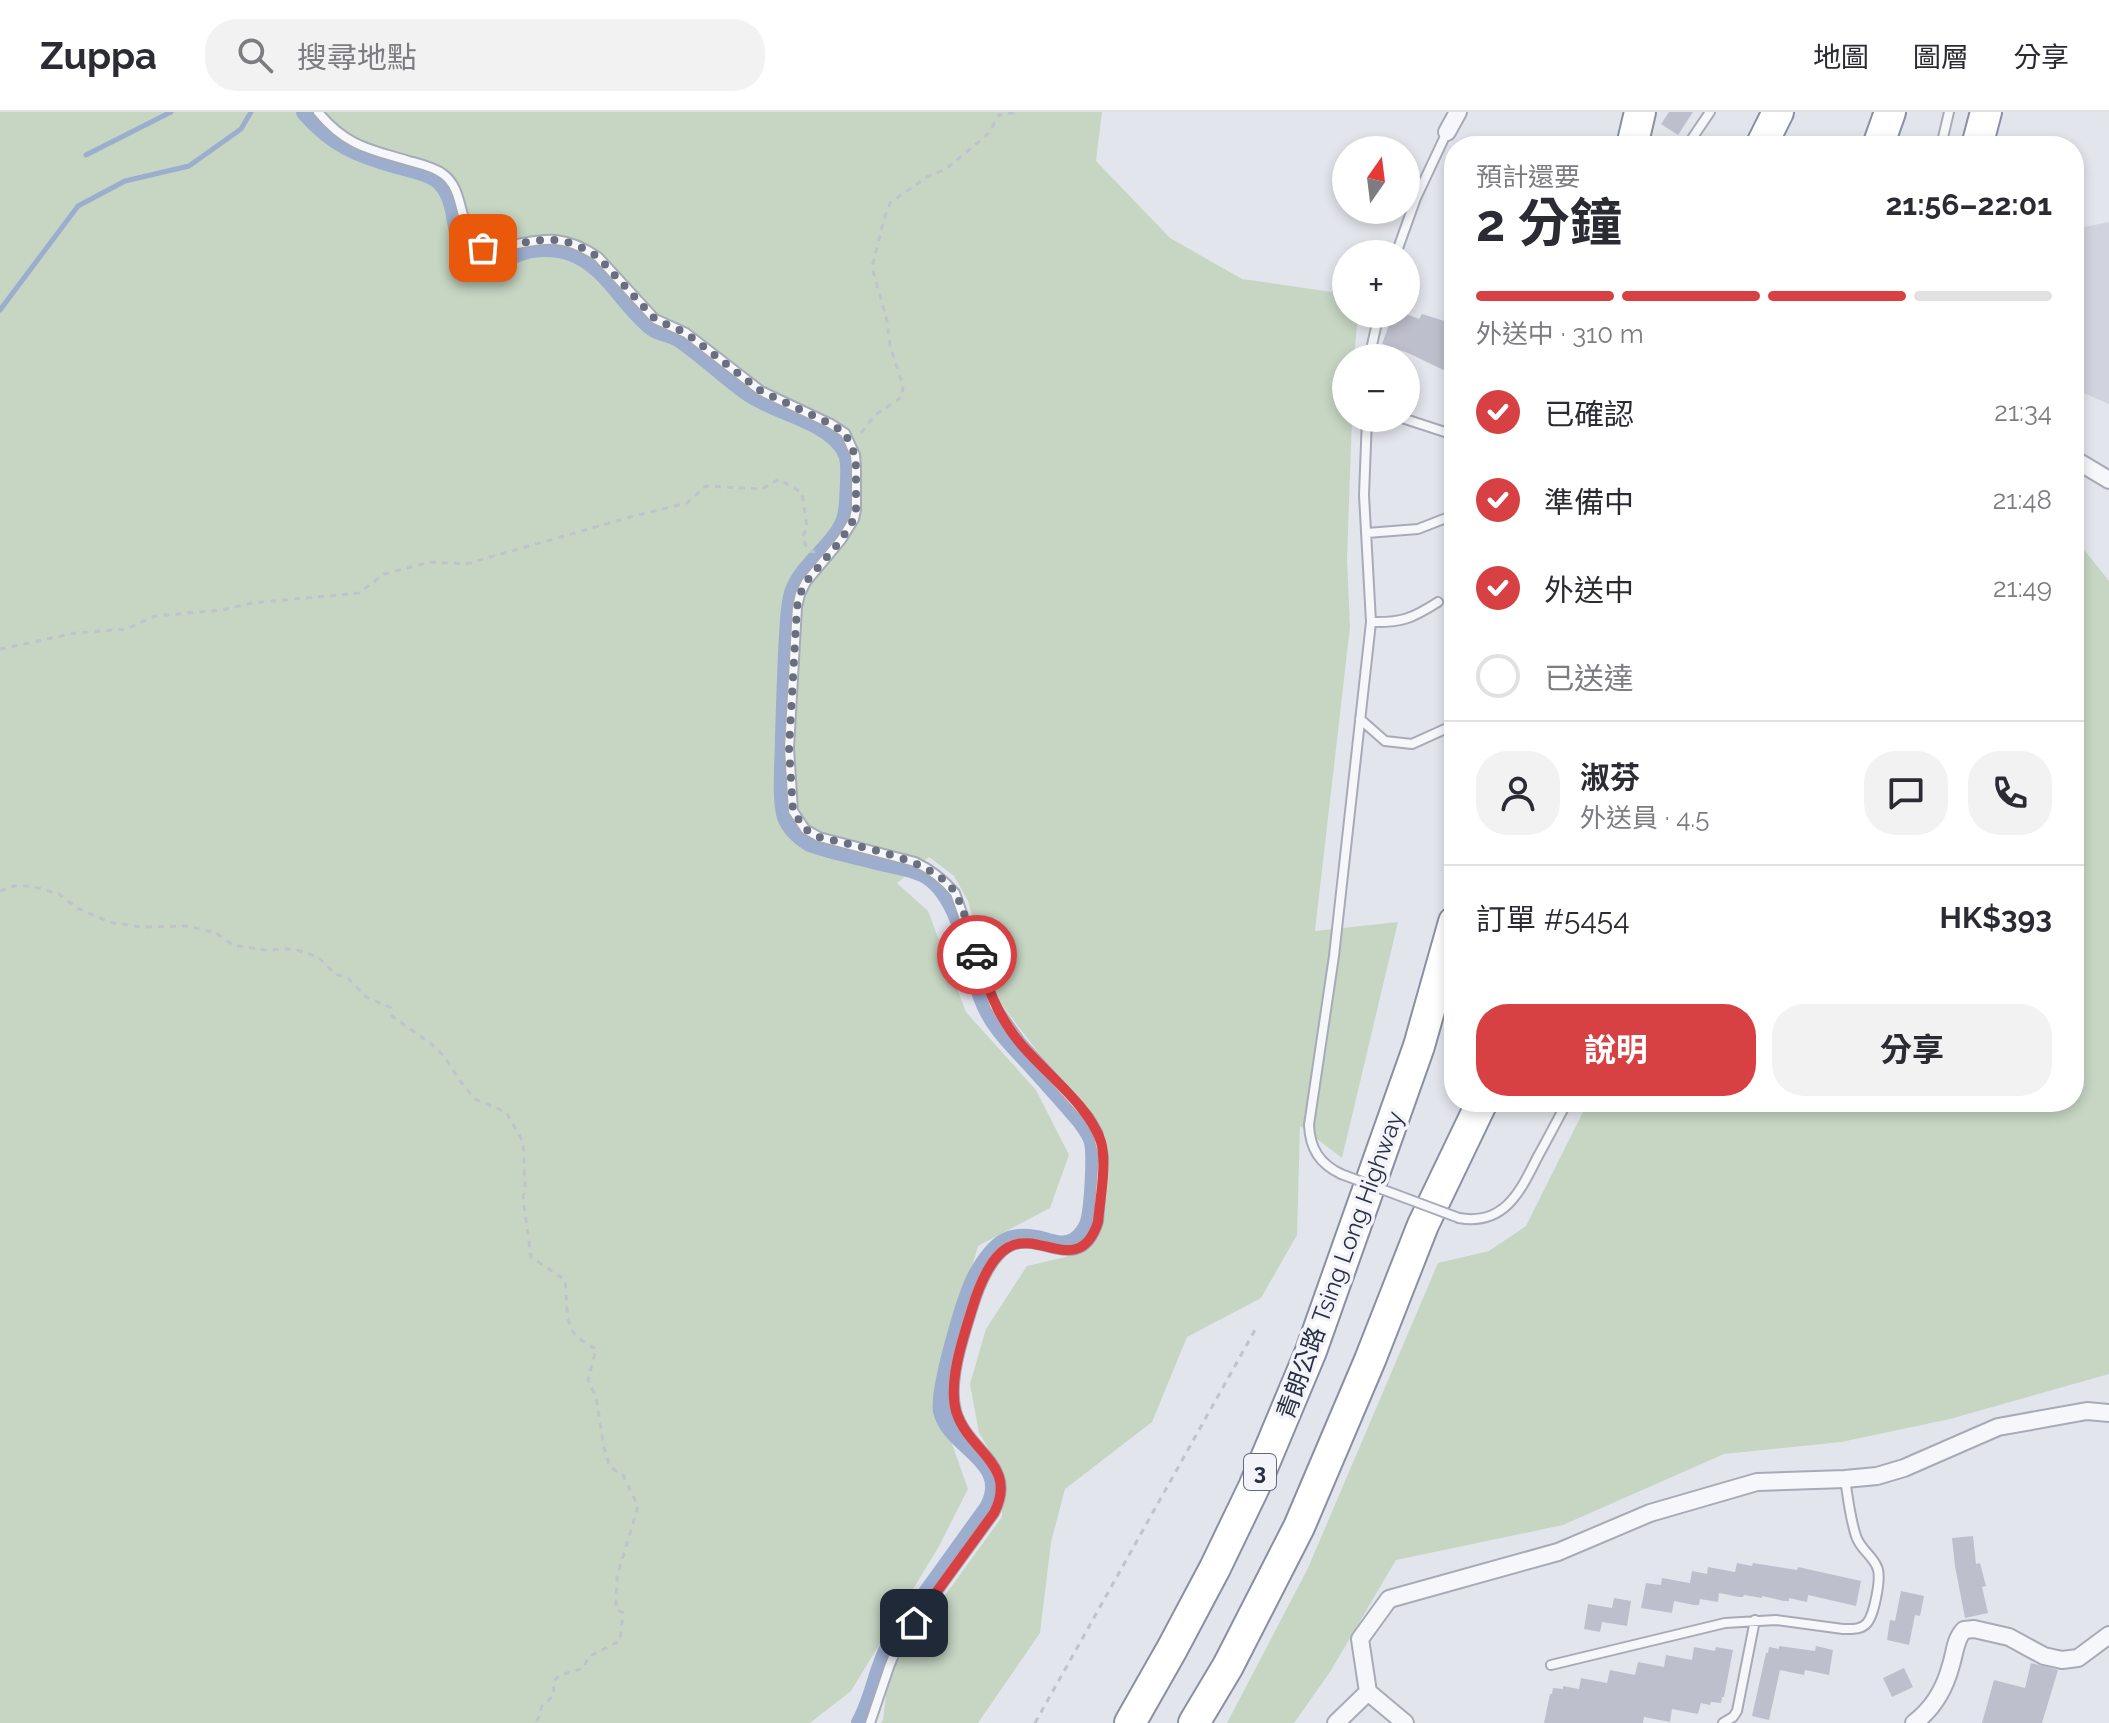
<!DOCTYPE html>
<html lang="zh-TW">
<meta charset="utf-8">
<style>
body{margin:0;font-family:Raleway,"Noto Sans TC",sans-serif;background:#f2f2f3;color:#2b2b33;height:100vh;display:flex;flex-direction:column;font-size:30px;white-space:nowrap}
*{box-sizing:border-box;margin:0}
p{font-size:26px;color:#7c7c81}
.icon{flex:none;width:44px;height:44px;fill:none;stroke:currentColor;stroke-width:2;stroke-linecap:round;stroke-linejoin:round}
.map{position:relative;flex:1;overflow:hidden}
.panel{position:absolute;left:1444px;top:24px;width:640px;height:976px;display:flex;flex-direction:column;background:#fff;border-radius:32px;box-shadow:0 4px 12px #0003}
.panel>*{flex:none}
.needle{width:52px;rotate:14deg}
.buttons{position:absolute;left:1332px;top:24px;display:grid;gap:16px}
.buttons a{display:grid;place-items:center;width:88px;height:88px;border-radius:50%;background:#fff;box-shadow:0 4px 12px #0003;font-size:40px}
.pin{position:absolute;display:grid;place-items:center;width:68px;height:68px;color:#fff;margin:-34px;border-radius:16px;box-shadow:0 4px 12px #0006}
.courier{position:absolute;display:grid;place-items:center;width:80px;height:80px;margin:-40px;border:6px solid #d74144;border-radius:50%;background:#fff;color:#222;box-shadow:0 2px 10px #0007}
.headline em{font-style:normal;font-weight:700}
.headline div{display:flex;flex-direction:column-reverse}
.headline{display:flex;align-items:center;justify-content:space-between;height:136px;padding:0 32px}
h1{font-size:52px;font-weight:700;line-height:60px}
.bar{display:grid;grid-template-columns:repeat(4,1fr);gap:12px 8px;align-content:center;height:96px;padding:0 32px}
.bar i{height:10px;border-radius:6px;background:#e1e1e2}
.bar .current{background:#d74144}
.bar p{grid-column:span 4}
.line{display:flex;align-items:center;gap:20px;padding:0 32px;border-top:2px solid #e1e1e2}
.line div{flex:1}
.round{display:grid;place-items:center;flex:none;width:84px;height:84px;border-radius:32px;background:#f2f2f3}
ol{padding:0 32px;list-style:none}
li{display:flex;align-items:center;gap:24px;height:88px}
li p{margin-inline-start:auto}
li .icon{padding:8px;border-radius:50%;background:#d74144;color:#fff;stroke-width:4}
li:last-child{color:#7c7c81}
li i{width:44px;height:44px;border:4px solid #e1e1e2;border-radius:50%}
.cta{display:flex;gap:16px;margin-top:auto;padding:16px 32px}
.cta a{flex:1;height:92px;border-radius:32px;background:#d74144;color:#fff;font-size:32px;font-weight:700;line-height:92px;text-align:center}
.cta a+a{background:#f2f2f3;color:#2b2b33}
header{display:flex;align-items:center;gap:48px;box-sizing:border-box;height:112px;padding:0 40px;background:#fff;border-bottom:2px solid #e1e1e2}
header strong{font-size:38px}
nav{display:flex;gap:44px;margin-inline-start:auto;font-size:28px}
.search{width:560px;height:72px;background:#f2f2f3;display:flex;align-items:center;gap:20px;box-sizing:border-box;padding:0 28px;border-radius:32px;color:#7c7c81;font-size:30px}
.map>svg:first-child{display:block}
.built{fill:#d1d4de}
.green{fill:#c6d6c3}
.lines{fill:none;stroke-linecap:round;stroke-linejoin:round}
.stream{stroke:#9cadce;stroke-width:5}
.canal{stroke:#9cadce;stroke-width:18}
.building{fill:#bdc0cc}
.service-casing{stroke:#a7abb7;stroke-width:12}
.minor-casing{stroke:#a7abb7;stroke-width:20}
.motorway-casing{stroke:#8990a3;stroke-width:34}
.path{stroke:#c1c3cb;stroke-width:3;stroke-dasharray:6 6;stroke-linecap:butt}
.service{stroke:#f6f7fa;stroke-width:8}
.minor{stroke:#f6f7fa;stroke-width:16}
.motorway{stroke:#fff;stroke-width:30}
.service-bridge-casing{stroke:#a7abb7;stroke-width:12;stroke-linecap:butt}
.service-bridge{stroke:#f6f7fa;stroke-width:8}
.done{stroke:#6a6f7f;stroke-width:8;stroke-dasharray:0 14.4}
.route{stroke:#d74144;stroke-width:10}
.labels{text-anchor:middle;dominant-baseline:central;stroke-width:7;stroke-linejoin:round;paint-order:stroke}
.shield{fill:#f3f4f9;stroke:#666b7b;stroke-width:2}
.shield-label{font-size:22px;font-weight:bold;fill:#293045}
.street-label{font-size:24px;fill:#293045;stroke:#f3f4f9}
</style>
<header>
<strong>Zuppa</strong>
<div class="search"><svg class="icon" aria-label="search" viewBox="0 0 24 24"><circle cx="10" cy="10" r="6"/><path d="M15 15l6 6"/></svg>搜尋地點</div>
<nav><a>地圖</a><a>圖層</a><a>分享</a></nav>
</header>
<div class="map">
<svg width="2109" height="1611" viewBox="0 0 2109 1611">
<rect width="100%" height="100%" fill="#e3e5ec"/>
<path class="built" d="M2109,110V292L2074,277V117Z"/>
<path class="green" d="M0,0H1102L1096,49L1170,126L1242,167L1346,182V202H1358L1354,246H1346V306H1352L1347,448L1350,515L1315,819L1398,810L1342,1046L1300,1014L1297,1123L1261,1186L1187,1225L1152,1310L1065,1377L1051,1430L1040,1521L978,1611H881L883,1608L889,1560L1002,1405L1001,1358L979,1321L970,1272L986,1217L1027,1154L1065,1145L1090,1136L1102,1116L1107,1074L1100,1013L1050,956L992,880L968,789L954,764L929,745L897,771L928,799L966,900L1036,978L1069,1043L1050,1096L978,1134L936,1286L968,1377L938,1436L851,1579L810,1611H0Z
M2074,425L2109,469V1262L1950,1307L1841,1330L1724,1342L1563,1413L1396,1448L1330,1560L1294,1611H1227L1308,1456L1438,1151L1489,1139L1526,1114L1588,990H2074Z"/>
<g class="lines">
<path class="stream" d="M86,43L171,0
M0,198L78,94L125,69L189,54L241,17L251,0"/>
<path class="canal" d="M305,0C333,32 357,42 397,53C410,57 426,59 437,67C464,88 449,134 473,146C492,155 513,141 531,137C545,135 561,136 573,141C607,154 624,193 652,215C660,221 671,221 680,227C703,243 723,262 746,279C774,300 826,307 844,336C851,347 849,359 849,372C848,384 849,396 845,408C834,436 803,452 793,481C789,495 789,510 788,523C786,558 785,592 784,626C784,647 780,686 786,705C790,716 800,725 810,731C833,739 858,744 881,750C897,754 914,755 928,764C962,787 969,848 982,885C991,911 1010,930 1028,949C1046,969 1064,989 1081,1009C1086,1016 1091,1022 1093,1030C1096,1044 1093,1096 1089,1110C1087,1117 1081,1125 1075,1129C1065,1135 1055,1132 1045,1129C1009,1119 995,1131 977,1163C966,1183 938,1278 942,1299C951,1336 1014,1349 988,1396L891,1531C877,1556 874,1586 860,1611"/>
</g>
<path class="building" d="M1669,0H1693L1678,23L1661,12Z
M1393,202H1406L1419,207L1422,202L1454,212V263L1408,241L1382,232Z
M1973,1424L1976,1452L1980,1451L1986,1474L1982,1475L1988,1501L1965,1506L1955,1454L1952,1426Z
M1737,1451L1752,1454L1753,1451L1797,1458L1798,1455L1861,1469L1856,1494L1808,1483L1807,1490L1789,1486V1489H1784L1762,1484V1486L1744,1483L1743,1485H1739L1719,1481L1718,1490L1700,1487L1699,1493H1694L1674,1489L1672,1501L1641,1496L1646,1471L1661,1473L1662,1466L1690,1471L1692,1459L1707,1462L1708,1455L1735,1460Z
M1901,1479L1924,1484L1920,1504L1915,1503L1909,1533L1887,1528L1890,1508L1895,1509Z
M1614,1486L1631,1489L1627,1514L1602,1510L1600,1520L1584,1517L1588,1492L1612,1496Z
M1779,1534L1815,1539L1816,1534L1833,1538L1829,1563L1805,1558L1804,1563L1780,1558L1769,1608L1752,1604L1766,1541H1768L1769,1535L1779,1537Z
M1694,1535L1715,1539L1716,1535L1733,1538L1724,1585H1722L1721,1591L1711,1590L1710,1593L1701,1591L1698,1602L1672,1597L1670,1610L1644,1605L1643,1611H1544L1550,1582H1552L1553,1576L1563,1577V1574L1579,1577L1581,1566L1607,1571L1610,1558L1635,1563L1638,1550L1664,1555L1666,1543L1692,1548Z
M2031,1551L2058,1558L2042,1611H1982L1994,1568L2025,1576Z
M1904,1556L1913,1575L1892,1585L1883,1566Z"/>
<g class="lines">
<g class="service-casing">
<path id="service" d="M318,0C346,34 369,37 409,49C420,52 434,55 443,62C467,79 456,119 483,136C531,135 550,113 598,145L655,207L686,221L761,279L831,312L845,321L855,343L856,355V398L854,407L841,428L806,470L800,482L797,495L789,636L793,699L805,717L819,725L915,750C932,758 943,767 955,781L994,893L1020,930L1088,1005L1097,1020L1103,1044L1098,1110C1081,1163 1045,1123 1015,1132C992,1139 978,1177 972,1197C963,1226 948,1270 956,1299C968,1340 1019,1352 994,1401L898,1533L889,1555L870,1611
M1687,34L1710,0
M1941,34L1949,0
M1396,142L1416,86L1447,20
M1371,246L1372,233L1379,202
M1402,306L1454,323
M1367,421L1418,417L1454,403
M1371,510C1402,511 1413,506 1438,490
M1360,607L1385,629L1412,632L1454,613
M1341,1062C1320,1052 1310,1037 1309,1013L1334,844L1371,510L1364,383L1367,306
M1459,1106C1504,1114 1520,1080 1537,1046C1547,1028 1557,1009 1567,990
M1551,1553L1725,1511L1776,1508L1843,1517C1852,1517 1861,1518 1867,1511C1874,1503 1882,1465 1877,1455C1872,1443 1860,1437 1856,1424C1850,1406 1848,1386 1845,1367
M1723,1611L1733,1605L1737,1599L1755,1508"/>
</g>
<g class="minor-casing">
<path id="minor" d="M1447,20L1458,0
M2074,347L2109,368
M1336,1611L1368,1580
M1405,1611L1368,1580L1360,1527L1389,1487L1558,1440L1650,1401L1757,1370L1845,1367L1877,1364L1904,1356L1998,1315L2087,1299L2109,1301
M1914,1611C1934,1596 1945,1576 1951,1553C1955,1541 1955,1527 1964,1518L1974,1517L2009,1525L2044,1544L2062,1548L2078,1546L2109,1523"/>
</g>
<g class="motorway-casing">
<path id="motorway" d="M1632,34L1640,0
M1761,34L1778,0
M1878,34L1890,0
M1977,34L1986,0
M1130,1611L1172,1537L1215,1456L1254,1375L1311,1239L1419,934L1454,810
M1194,1611L1228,1554L1299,1415L1370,1248L1423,1113L1482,990"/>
</g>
<path class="path" d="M861,321L875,303L902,285L903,274L890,234L887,209L872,155L884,107L890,91L927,65L946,57L988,22L999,3L1020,0
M0,537L75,521L126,517L155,504L222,498L252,491L359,481L384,462L430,450L466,452L634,404L687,391L706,374L762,377L779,367L802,381L807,416L802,426L809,439L815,440
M0,779L14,774H31L59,782L77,796L109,810L140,815L188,814L216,821L233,833L264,838L294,837L318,845L335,862L348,866L366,885L391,896L392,904L430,931L444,944L460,969L475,987L506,1000L523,1030L525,1074L523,1086L531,1145L565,1168C567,1182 565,1211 574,1221C579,1228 589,1233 596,1237L588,1268L596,1285L604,1336L610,1355L623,1363L638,1394L617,1465L616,1497L623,1501L620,1529L588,1545L584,1556L560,1563L553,1570L554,1583L542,1594L538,1607L534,1611
M1035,1611L1255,1218"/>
<use href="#service" class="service"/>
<use href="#minor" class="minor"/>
<use href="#motorway" class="motorway"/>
<g class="service-bridge-casing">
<path id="service-bridge" d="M1341,1062L1459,1106"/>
</g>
<use href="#service-bridge" class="service-bridge"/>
</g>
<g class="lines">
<path class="done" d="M483,136C532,135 549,113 598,145L655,207L686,221L761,279L831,312L845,321L855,343L856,355V398L854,407L841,428L806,470L800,482L797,495L789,636L793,699L805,717L819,725C858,735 931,746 954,779C963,793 971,826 977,843"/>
<path class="route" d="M914,1511L994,1401C1019,1352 968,1340 956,1299C948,1270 963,1226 972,1197C978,1177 990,1145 1009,1135C1039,1118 1080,1166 1098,1110C1100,1087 1107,1052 1101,1030C1090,994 1044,960 1020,931C997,903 988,876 977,843"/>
</g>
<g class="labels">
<rect class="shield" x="1244" y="1342" width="32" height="36" rx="6"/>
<g class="shield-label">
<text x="1260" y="1360">3</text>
</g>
<g class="street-label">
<text transform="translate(1340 1153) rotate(-70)">青朗公路 Tsing Long Highway</text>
</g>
</g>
</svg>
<div class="buttons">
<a><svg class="needle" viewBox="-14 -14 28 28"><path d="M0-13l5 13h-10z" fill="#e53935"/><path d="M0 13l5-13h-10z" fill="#7c7c81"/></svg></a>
<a>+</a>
<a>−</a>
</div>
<div class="pin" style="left:483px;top:136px;background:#ea580c"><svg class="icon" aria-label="bag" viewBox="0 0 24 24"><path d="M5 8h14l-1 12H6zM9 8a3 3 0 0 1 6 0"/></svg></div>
<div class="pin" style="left:914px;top:1511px;background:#1f2937"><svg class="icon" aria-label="home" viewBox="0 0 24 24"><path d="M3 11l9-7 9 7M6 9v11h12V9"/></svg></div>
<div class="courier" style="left:977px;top:843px"><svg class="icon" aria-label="car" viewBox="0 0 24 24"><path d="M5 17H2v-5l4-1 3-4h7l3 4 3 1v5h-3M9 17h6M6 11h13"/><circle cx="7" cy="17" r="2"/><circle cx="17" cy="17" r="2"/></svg></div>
<section class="panel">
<div class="headline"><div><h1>2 分鐘</h1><p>預計還要</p></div><em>21:56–22:01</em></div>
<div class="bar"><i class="current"></i><i class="current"></i><i class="current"></i><i></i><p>外送中 · 310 m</p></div>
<ol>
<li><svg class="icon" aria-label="check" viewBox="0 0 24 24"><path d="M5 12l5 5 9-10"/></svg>已確認<p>21:34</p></li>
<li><svg class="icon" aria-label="check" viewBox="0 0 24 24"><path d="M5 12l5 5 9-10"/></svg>準備中<p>21:48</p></li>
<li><svg class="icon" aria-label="check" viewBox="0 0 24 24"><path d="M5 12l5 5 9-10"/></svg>外送中<p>21:49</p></li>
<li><i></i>已送達</li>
</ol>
<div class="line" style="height:144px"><a class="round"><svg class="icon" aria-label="person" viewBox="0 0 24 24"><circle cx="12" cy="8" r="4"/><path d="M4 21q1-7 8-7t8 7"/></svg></a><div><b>淑芬</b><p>外送員 · 4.5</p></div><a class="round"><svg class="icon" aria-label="chat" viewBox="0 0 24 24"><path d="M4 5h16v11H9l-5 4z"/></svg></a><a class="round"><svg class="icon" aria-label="phone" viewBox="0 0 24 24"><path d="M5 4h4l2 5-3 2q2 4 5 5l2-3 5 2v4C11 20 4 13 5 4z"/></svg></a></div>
<div class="line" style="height:104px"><div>訂單 #5454</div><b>HK$393</b></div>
<div class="cta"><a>說明</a><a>分享</a></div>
</section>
</div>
